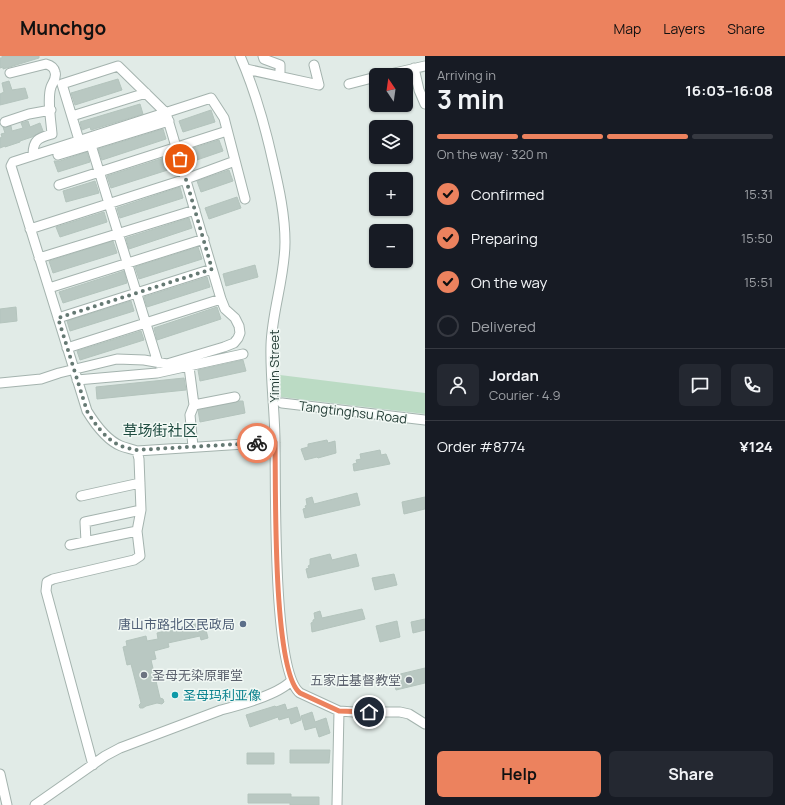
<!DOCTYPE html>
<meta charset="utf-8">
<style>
body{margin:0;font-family:Manrope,"Noto Sans SC",sans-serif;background:#242831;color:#f1f3f6;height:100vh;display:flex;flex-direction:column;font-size:15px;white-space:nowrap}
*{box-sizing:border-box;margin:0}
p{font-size:13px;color:#9ea1a6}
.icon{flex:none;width:22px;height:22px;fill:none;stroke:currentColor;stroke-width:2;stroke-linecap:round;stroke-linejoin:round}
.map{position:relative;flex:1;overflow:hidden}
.panel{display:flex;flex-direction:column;background:#171b24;width:360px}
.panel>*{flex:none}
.needle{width:26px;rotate:347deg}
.buttons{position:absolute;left:369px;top:12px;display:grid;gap:8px}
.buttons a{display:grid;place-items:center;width:44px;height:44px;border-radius:6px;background:#171b24;box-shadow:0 1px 3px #0004;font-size:20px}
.pin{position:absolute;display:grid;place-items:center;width:34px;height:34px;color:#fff;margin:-17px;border:2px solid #fff;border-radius:50%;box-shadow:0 1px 4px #0007}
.courier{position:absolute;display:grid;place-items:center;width:40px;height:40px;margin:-20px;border:3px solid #ec825e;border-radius:50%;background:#fff;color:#222;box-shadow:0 1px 5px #0007}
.head em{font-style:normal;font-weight:700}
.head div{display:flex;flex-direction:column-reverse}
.head{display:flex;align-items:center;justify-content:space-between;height:68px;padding:0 12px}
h1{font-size:26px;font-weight:700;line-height:30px}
.bar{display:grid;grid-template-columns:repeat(4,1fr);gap:6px 4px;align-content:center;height:48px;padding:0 12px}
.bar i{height:5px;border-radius:3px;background:#363941}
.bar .active{background:#ec825e}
.bar p{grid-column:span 4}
.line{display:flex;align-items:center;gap:10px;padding:0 12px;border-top:1px solid #363941}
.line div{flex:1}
.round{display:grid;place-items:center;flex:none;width:42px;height:42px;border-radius:6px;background:#242831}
ol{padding:0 12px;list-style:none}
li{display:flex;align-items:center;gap:12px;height:44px}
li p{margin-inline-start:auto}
li .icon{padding:4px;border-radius:50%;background:#ec825e;color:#111;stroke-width:4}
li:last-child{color:#9ea1a6}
li i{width:22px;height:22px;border:2px solid #363941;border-radius:50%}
.button{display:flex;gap:8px;margin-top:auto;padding:8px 12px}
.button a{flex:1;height:46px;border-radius:6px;background:#ec825e;color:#111;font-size:16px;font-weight:700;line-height:46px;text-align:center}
.button a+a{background:#242831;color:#f1f3f6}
header{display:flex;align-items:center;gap:24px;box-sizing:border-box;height:56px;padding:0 20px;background:#ec825e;color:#111}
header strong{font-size:19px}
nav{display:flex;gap:22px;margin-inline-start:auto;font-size:14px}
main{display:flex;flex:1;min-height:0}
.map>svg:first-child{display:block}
.green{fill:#bbdbc4}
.building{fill:#b9c8c2;stroke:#b4c4bd}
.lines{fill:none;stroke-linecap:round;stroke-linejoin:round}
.minor-casing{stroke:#a4b3ae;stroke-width:11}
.minor{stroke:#fff;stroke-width:9}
.done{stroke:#657973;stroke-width:4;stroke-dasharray:0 7.2}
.route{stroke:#ec825e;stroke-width:5}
.service-dot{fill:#5c6f8a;stroke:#f1f8f4;stroke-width:1.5}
.worship-dot{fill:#6b7280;stroke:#f1f8f4;stroke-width:1.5}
.culture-dot{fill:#0f9aa8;stroke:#f1f8f4;stroke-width:1.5}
.labels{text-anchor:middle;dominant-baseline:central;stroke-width:3;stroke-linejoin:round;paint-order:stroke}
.street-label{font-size:13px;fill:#223b34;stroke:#f1f8f4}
.service-label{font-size:13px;fill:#4e5e75;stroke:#f1f8f4;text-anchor:end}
.worship-label{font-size:13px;fill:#5b616d;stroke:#f1f8f4;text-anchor:start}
.culture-label{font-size:13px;fill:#0d838f;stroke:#f1f8f4;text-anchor:start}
.quarter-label{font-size:15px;fill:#1f4c41;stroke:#f1f8f4}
</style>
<header>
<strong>Munchgo</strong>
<nav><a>Map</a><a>Layers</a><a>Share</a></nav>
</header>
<main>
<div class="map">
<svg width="425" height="749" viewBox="0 0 425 749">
<rect width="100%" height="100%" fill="#e1ebe7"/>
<path class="green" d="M280,319L425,337V358L281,341Z"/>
<path class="building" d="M2,0H39V2L3,13V11L0,12V2H2Z
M118,23L122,34L75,49L71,37Z
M9,25L12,34L25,32L28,42L0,49V38L4,36L2,27Z
M140,48L143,58L91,74L90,71L82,74L80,66Z
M211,54L215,66L183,76L179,65Z
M28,65L30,71L40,67L43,75L32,81L20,85V86L5,91V90L0,92V82L2,81L1,78L5,77L3,71L11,70L12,75L23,72L21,67Z
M163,73L166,83L102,104L98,93Z
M219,84L223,95L191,106L187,94Z
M87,96L90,106L58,116L54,105H60Z
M170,100L174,112L111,132L107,120Z
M229,114L233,125L201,136L197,125Z
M95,125L99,137L66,146L63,135Z
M180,131L183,142L120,162L117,152Z
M237,141L241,152L209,163L205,152Z
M104,156L107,166L60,181L56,171Z
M189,162L192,172L129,193L126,182Z
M113,185L117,197L53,217L49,205Z
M198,191L202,203L139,223L135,211Z
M255,209L258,221L226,230L223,218Z
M124,215L127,227L63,247L59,236Z
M207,221L210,231L147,251L144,241Z
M131,245L134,255L70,275L67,265Z
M16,251L17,265L0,267V253Z
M217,251L221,263L157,284L154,272Z
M141,275L144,284L80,304L77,295Z
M243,304L246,315L200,325L198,314Z
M184,322L186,334L97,343L96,331Z
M239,345H243L245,357L200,366L198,354Z
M327,384L328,387L335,385L336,397L318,402L317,401L305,404L301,393L308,391V388Z
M380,394L381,399L386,398L390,408L354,415L353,408L357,407L356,404L361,403L360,398Z
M357,437L360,449L305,462L303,453L306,452L305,450L307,449L306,443L312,441L314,448Z
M425,441V453L404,458L402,446Z
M330,498L332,504L356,498L359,510L308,522L306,513L309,512L308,510L310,509V503Z
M394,518L397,529L375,534L372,522Z
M362,553L365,563L312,576L311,567L313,566V564L315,563L314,557L320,555L322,562Z
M425,563V574L413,577L411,566Z
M397,565L400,581L380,586L376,570Z
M204,566L208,582L201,584L200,580L168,587L169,591L154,595L156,603L151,604L160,642L163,643L164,646L162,648L157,647L146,650L143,652H140L139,649L141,647L131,608L127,609L123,591L127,590L126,585L146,580L147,585L158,583L157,577Z
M425,612V627L396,634L392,620Z
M285,648L287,654L297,651L301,664L291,668L289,661L279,664L278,661L250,671L246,659L275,650L276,651Z
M312,656L315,666L326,662L330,677L319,681L316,671L305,674L301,660Z
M290,694H330L329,707H290Z
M247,697H274V708H247Z
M248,738H291V741H319V749H290V747H248Z"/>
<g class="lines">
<g class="minor-casing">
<path id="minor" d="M240,0C255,34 265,70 273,106C279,132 285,159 285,186C285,221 272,255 271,289C270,322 275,355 275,387C276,428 272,616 300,637L339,655L354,656H400L409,658L425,668
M263,0L264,3L280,9V20
M414,12L419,34L425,48
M246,13L319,29L314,9
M10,17L46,8C50,9 54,11 55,16C57,22 53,26 51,31C47,43 51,65 52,78C39,82 33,83 33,99
M386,19L425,10
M349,28L376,21
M72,60L146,37
M5,66L29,58L51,54
M58,99L91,89
M59,129L227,75
M245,143L224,62L211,42L13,106L11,110L87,355C95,368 106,384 121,390C126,392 132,393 137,395L275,386
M30,173L186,123L235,105
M39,202L195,154
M49,232L204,183
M58,262L212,213
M67,292L221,243
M158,307L91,89L169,65
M189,311L194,349L190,359L193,391
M77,324L157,317L243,298
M0,327L41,323L59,317L117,303L144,304L167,308L224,291L234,287L238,282L240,277L239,270L235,262L225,253L221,243L166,57L118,10L62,28L79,84
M282,347L425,364
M194,349L235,341
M81,440L140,427
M86,486L85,466L141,454
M70,489L137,475
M93,709L46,535L47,526L53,523L134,504L140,500L137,475L141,454L139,403L137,395
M0,718L7,749
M35,749L105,700L120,692L221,654C240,649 278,639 291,625
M337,749L339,655"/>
</g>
<use href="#minor" class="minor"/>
</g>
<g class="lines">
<path class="done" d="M180,103L212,213L58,262L87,355C95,368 106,384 121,390C126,392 132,393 137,394L257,387"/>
<path class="route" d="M257,387L275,386C276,427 272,616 300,637L339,655L369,656"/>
</g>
<circle class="service-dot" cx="243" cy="568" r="4"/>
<g class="worship-dot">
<circle cx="144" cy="619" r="4"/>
<circle cx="409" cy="624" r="4"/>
</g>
<circle class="culture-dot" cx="175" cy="639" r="4"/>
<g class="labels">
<g class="street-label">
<text transform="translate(274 310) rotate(-90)">Yimin Street</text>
<text transform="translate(353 356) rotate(7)">Tangtinghsu Road</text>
</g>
<g class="service-label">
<text x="235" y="568">唐山市路北区民政局</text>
</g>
<g class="worship-label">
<text x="152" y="619">圣母无染原罪堂</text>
<text x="401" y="624" text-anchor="end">五家庄基督教堂</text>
</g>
<g class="culture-label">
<text x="183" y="639">圣母玛利亚像</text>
</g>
<g class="quarter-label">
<text x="160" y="374">草场街社区</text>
</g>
</g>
</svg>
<div class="buttons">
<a><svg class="needle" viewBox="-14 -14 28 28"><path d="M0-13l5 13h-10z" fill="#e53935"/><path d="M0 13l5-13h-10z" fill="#9ea1a6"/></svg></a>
<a><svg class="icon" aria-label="layers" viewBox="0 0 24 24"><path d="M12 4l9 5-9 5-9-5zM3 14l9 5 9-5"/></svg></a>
<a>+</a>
<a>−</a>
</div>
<div class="pin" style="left:180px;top:103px;background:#ea580c"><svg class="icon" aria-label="bag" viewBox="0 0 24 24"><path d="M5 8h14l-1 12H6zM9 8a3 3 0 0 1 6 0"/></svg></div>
<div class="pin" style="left:369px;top:656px;background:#1f2937"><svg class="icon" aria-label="home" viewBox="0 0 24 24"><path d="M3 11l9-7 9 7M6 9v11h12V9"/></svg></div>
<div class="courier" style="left:257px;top:387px"><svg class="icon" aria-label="bike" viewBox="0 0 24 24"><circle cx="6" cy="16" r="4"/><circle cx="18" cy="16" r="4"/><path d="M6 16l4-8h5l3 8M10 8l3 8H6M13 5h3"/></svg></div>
</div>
<section class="panel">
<div class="head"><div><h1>3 min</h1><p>Arriving in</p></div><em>16:03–16:08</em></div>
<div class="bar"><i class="active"></i><i class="active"></i><i class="active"></i><i></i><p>On the way · 320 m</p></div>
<ol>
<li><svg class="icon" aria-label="check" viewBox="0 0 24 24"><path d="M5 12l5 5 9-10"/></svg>Confirmed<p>15:31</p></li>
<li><svg class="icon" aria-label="check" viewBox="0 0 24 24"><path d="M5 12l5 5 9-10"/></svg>Preparing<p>15:50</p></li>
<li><svg class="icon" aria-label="check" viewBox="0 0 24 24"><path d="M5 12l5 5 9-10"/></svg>On the way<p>15:51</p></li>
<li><i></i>Delivered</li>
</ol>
<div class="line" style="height:72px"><a class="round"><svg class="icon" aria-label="person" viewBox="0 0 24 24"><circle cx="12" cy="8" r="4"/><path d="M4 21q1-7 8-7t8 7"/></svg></a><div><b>Jordan</b><p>Courier · 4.9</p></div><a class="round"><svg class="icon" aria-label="chat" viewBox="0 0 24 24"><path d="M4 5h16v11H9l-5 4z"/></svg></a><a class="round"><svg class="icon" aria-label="phone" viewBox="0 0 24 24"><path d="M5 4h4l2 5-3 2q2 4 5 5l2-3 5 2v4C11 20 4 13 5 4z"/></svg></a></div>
<div class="line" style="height:52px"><div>Order #8774</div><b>¥124</b></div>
<div class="button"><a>Help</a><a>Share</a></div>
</section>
</main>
